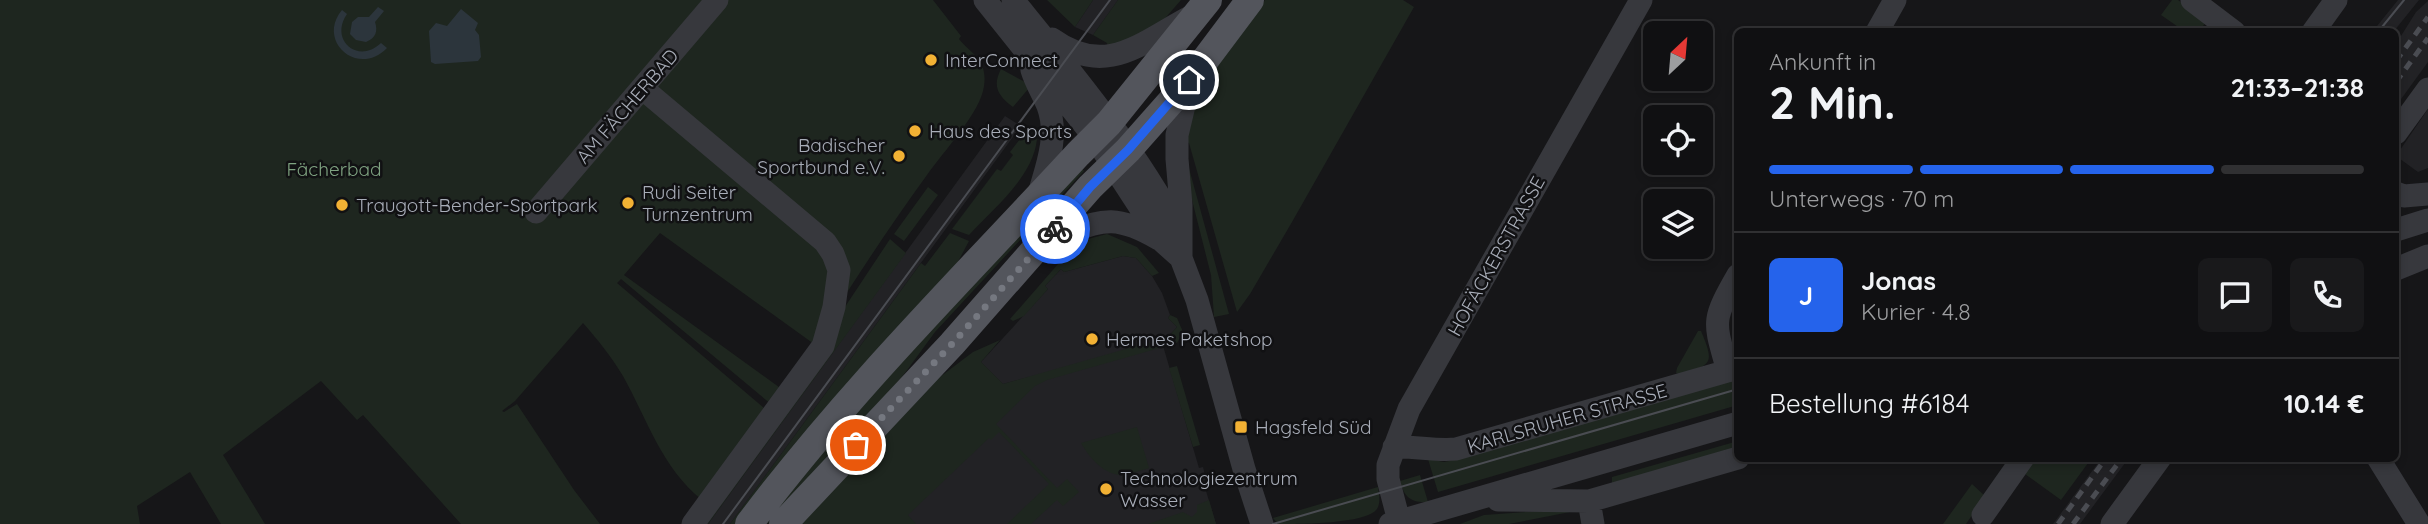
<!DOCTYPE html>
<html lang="de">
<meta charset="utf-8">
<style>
body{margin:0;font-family:Quicksand,sans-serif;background:#19191b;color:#f1f3f6;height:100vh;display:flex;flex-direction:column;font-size:26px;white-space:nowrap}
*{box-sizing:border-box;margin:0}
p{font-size:23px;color:#9c9d9f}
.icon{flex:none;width:38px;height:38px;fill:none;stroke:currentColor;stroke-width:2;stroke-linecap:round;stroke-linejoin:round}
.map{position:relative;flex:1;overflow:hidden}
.drawer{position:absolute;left:1734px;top:28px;width:665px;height:434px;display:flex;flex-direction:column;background:#101012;border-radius:10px;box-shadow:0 4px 10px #0003,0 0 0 2px #303032}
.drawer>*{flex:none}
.needle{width:46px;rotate:26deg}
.tools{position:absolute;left:1643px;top:21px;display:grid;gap:14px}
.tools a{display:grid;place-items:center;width:70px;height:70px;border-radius:10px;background:#101012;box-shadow:0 4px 10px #0003,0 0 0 2px #303032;font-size:35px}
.pin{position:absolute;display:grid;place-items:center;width:60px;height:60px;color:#fff;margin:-30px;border:4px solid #fff;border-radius:50%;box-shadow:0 2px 7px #0007}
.courier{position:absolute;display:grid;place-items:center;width:70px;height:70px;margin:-35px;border:5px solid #2563eb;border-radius:50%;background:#fff;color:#222;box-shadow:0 2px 9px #0007}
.summary em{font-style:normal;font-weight:700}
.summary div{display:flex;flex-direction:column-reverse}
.summary{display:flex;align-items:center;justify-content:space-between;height:119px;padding:0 35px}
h1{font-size:46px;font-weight:700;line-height:52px}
.bar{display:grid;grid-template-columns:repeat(4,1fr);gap:10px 7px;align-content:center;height:84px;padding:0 35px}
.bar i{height:9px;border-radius:5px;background:#303032}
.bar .on{background:#2563eb}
.bar p{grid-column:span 4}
.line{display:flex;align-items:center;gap:18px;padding:0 35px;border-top:2px solid #303032}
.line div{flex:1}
.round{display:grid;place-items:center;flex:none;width:74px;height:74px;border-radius:10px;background:#19191b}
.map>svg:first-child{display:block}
.built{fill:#222225}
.green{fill:#1e261f}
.water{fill:#2c353c}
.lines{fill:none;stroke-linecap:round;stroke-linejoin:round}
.minor{stroke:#37383d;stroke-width:23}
.major{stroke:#53555c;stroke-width:28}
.tram{stroke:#4a4c52;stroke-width:2}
.rail{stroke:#4a4c52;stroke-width:5;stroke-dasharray:9 7;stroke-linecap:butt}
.done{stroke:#757880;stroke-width:7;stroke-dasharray:0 12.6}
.route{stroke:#2563eb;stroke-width:9}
.poi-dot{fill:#f2b134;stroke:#111113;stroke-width:2.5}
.labels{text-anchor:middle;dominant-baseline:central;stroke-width:5;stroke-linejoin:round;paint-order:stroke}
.poi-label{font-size:19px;fill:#a8adb8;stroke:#111113;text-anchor:start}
.street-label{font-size:19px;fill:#a8adb8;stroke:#111113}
.park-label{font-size:19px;fill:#7fa381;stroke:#111113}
</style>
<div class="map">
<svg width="2428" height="524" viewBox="0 0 2428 524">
<rect width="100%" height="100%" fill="#161618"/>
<path class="built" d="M1093,0H1118L1093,35L1075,27Z
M2398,0H2419L2394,31H2373Z
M2428,1V62L2396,106V44L2416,12Z
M2428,109V168L2418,172L2396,156Z
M1005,116L1021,126L730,524H708Z
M1123,256L1136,258L1152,276L1162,293L1170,315L1168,318L1177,327L1168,337L1161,339L1199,468L1203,467L1206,479L1203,481L1216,524H886L1029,377L1003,384L981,362L1048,289L1045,286L1061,269L1064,272Z
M2101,459H2128L2080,524H2053Z"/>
<path class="green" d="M0,0H933L961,36L959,39C971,54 988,59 984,86C981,112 943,152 927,175C887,230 850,287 814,344L660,233L624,275L783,390L772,405L621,279L617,283L764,408L702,500C662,468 647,419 623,376C611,356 598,340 583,323L515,401L502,411L504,412L517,404L574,490L600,524H461L363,415L357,420L321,381L223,455L265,524H221L190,472L137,506L140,524H0Z
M1047,0H1093L1075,27Z
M1118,0H1181L1161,23L1108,49L1107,43L1093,35Z
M1265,0H1403L1414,7L1292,222L1250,294L1237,312L1189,143L1183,141L1194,99L1215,64Z
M2172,0H2178L2207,21L2199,31H2184L2161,15Z
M1001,69L1025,82L1029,88L1013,107C998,96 992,86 1001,69Z
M1026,131L1037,139C1033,177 995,207 969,235L952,229L997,169L1001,171L1013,155L1010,152Z
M1187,161L1229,314L1214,317L1211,275L1191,196Z
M1080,167L1084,171L935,332L902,377L768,524L764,520L868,395Z
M928,187L938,195L904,241L894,234Z
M950,233L969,241L952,273L739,524H730L921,263L925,266Z
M1107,234L1137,247L1159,273L1152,276L1136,258L1123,256L1064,272L1061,269L1045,286L1048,289L1024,316L1013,321L1010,319L1072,248L1084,240Z
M890,239L906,253L708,524H701Z
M1170,315L1177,318L1183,332L1177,343L1047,380L1035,386L996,424L1057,488L1067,479L1079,492L1063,506L1057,500L1031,524H1007L1049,484L999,432L991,440L989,438L908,515L916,524H793L920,392L973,352L1000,340L981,362L1003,384L1168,337L1177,327L1168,318Z
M1698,331H1701C1715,364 1712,365 1679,374L1676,373L1677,368Z
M1177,366L1200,445L1193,447L1169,368Z
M1738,377V405L1438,492L1428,459L1444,462L1454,460Z
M1137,427L1149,468C1141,470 1129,475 1121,475C1103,474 1089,457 1081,443Z
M1738,441V448L1612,484V477Z
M2034,459H2091L2061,500L2025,474Z
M1420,475L1428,502C1411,503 1404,497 1400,481Z
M1972,484L1985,496L1966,524H1943Z
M1378,487C1379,495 1381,502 1377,509C1366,524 1300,524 1278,524L1273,518Z
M1209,500L1216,524H1148L1183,512L1192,517L1197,512V505Z
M1566,509L1570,512L1509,524H1460L1484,515Z"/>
<path class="water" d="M378,7L384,11L375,22C378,31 376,38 366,42L356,40L350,34L352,22L358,17H369Z
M461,9L478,23L475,30L479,35L481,57L478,61L435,64L431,62L429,31L436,23L447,26Z
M342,10L347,14C329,40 358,65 381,43L387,48C358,78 316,41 342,10Z"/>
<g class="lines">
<path class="minor" d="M985,0L1095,138L1162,241L1181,258
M1013,0C1073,74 1135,148 1180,233
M2192,0L2234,32
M1877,32L1895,0
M2313,32L2336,0
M1052,39C1107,79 1143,41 1192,16
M1032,70C1036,83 1043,94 1048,106C1059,136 1047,166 1039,194
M1190,80L1177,135V159L1181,205V258L1197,300L1244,469L1262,524
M642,88L825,242L833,254L839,270L834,307L823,346L693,524
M2396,133L2428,89
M2396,193L2404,196L2428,194
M536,212L717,0
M2396,230L2428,220
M1044,241C1097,225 1106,208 1159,239
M2396,269L2428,256
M1728,371C1714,321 1711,322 1738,275
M1394,447C1415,446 1435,451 1456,449L1738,368
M2378,458L2419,524
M1498,500L1589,501L1738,458
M1589,501L1593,524
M1983,515L2023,458
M1399,521L1388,479V465L1409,409L1641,0
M1390,524L1738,423
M2112,524L2160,458"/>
<path class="major" d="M749,524C848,392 966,275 1078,154L1109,123L1208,0
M783,524L952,344L1090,187L1128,150L1190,80L1250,0"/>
<path class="tram" d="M2378,32L2404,0
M723,524L1110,0
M1273,524L1738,389"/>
<path class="rail" d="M2396,61L2428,17
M2396,82L2428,38
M2058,524L2106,458
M2073,524L2122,458"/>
</g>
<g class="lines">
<path class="done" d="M856,445L952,344L1055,229"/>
<path class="route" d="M1055,229L1090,187L1128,150L1189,80"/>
</g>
<g class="poi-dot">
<circle cx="931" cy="60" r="7"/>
<circle cx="915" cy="131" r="7"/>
<circle cx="899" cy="156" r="7"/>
<circle cx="628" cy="203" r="7"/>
<circle cx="342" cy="205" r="7"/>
<circle cx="1092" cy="339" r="7"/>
<rect x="1234" y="420" width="14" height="14" rx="3.5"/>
<circle cx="1106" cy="489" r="7"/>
</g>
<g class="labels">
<g class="poi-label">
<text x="945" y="60">InterConnect</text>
<text x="929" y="131">Haus des Sports</text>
<text x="885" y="145" text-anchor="end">Badischer<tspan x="885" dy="22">Sportbund e.V.</tspan></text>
<text x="642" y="192">Rudi Seiter<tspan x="642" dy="22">Turnzentrum</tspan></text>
<text x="356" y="205">Traugott-Bender-Sportpark</text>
<text x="1106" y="339">Hermes Paketshop</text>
<text x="1255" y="427">Hagsfeld Süd</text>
<text x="1120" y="478">Technologiezentrum<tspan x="1120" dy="22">Wasser</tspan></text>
</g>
<g class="street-label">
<text transform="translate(627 106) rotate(-49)">AM FÄCHERBAD</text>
<text transform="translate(1496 256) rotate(-61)">HOFÄCKERSTRASSE</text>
<text transform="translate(1567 418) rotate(-16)">KARLSRUHER STRASSE</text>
</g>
<g class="park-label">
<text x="334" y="169">Fächerbad</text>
</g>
</g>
</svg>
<div class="tools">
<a><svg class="needle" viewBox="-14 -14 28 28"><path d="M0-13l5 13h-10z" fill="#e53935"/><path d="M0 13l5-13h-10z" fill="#9c9d9f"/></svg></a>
<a><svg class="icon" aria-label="locate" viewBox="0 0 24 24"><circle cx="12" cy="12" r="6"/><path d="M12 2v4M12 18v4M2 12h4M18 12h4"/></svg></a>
<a><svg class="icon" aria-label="layers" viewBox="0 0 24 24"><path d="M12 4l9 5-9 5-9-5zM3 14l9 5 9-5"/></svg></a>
</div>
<div class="pin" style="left:856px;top:445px;background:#ea580c"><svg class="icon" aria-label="bag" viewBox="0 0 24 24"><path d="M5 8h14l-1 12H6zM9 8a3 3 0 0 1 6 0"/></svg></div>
<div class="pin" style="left:1189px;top:80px;background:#1f2937"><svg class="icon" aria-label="home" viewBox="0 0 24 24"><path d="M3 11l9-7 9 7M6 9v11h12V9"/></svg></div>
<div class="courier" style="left:1055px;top:229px"><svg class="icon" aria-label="bike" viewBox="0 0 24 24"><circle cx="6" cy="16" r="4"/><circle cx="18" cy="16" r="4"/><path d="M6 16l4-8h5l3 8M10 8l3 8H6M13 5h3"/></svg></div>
<section class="drawer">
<div class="summary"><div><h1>2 Min.</h1><p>Ankunft in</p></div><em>21:33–21:38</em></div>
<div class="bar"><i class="on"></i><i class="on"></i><i class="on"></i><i></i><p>Unterwegs · 70 m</p></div>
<div class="line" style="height:126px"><b class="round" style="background:#2563eb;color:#fff">J</b><div><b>Jonas</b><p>Kurier · 4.8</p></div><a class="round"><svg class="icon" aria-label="chat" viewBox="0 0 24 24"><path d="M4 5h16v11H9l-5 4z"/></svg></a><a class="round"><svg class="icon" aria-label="phone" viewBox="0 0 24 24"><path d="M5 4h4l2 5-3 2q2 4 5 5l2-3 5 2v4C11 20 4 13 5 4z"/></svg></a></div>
<div class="line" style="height:91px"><div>Bestellung #6184</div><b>10.14 €</b></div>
</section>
</div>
